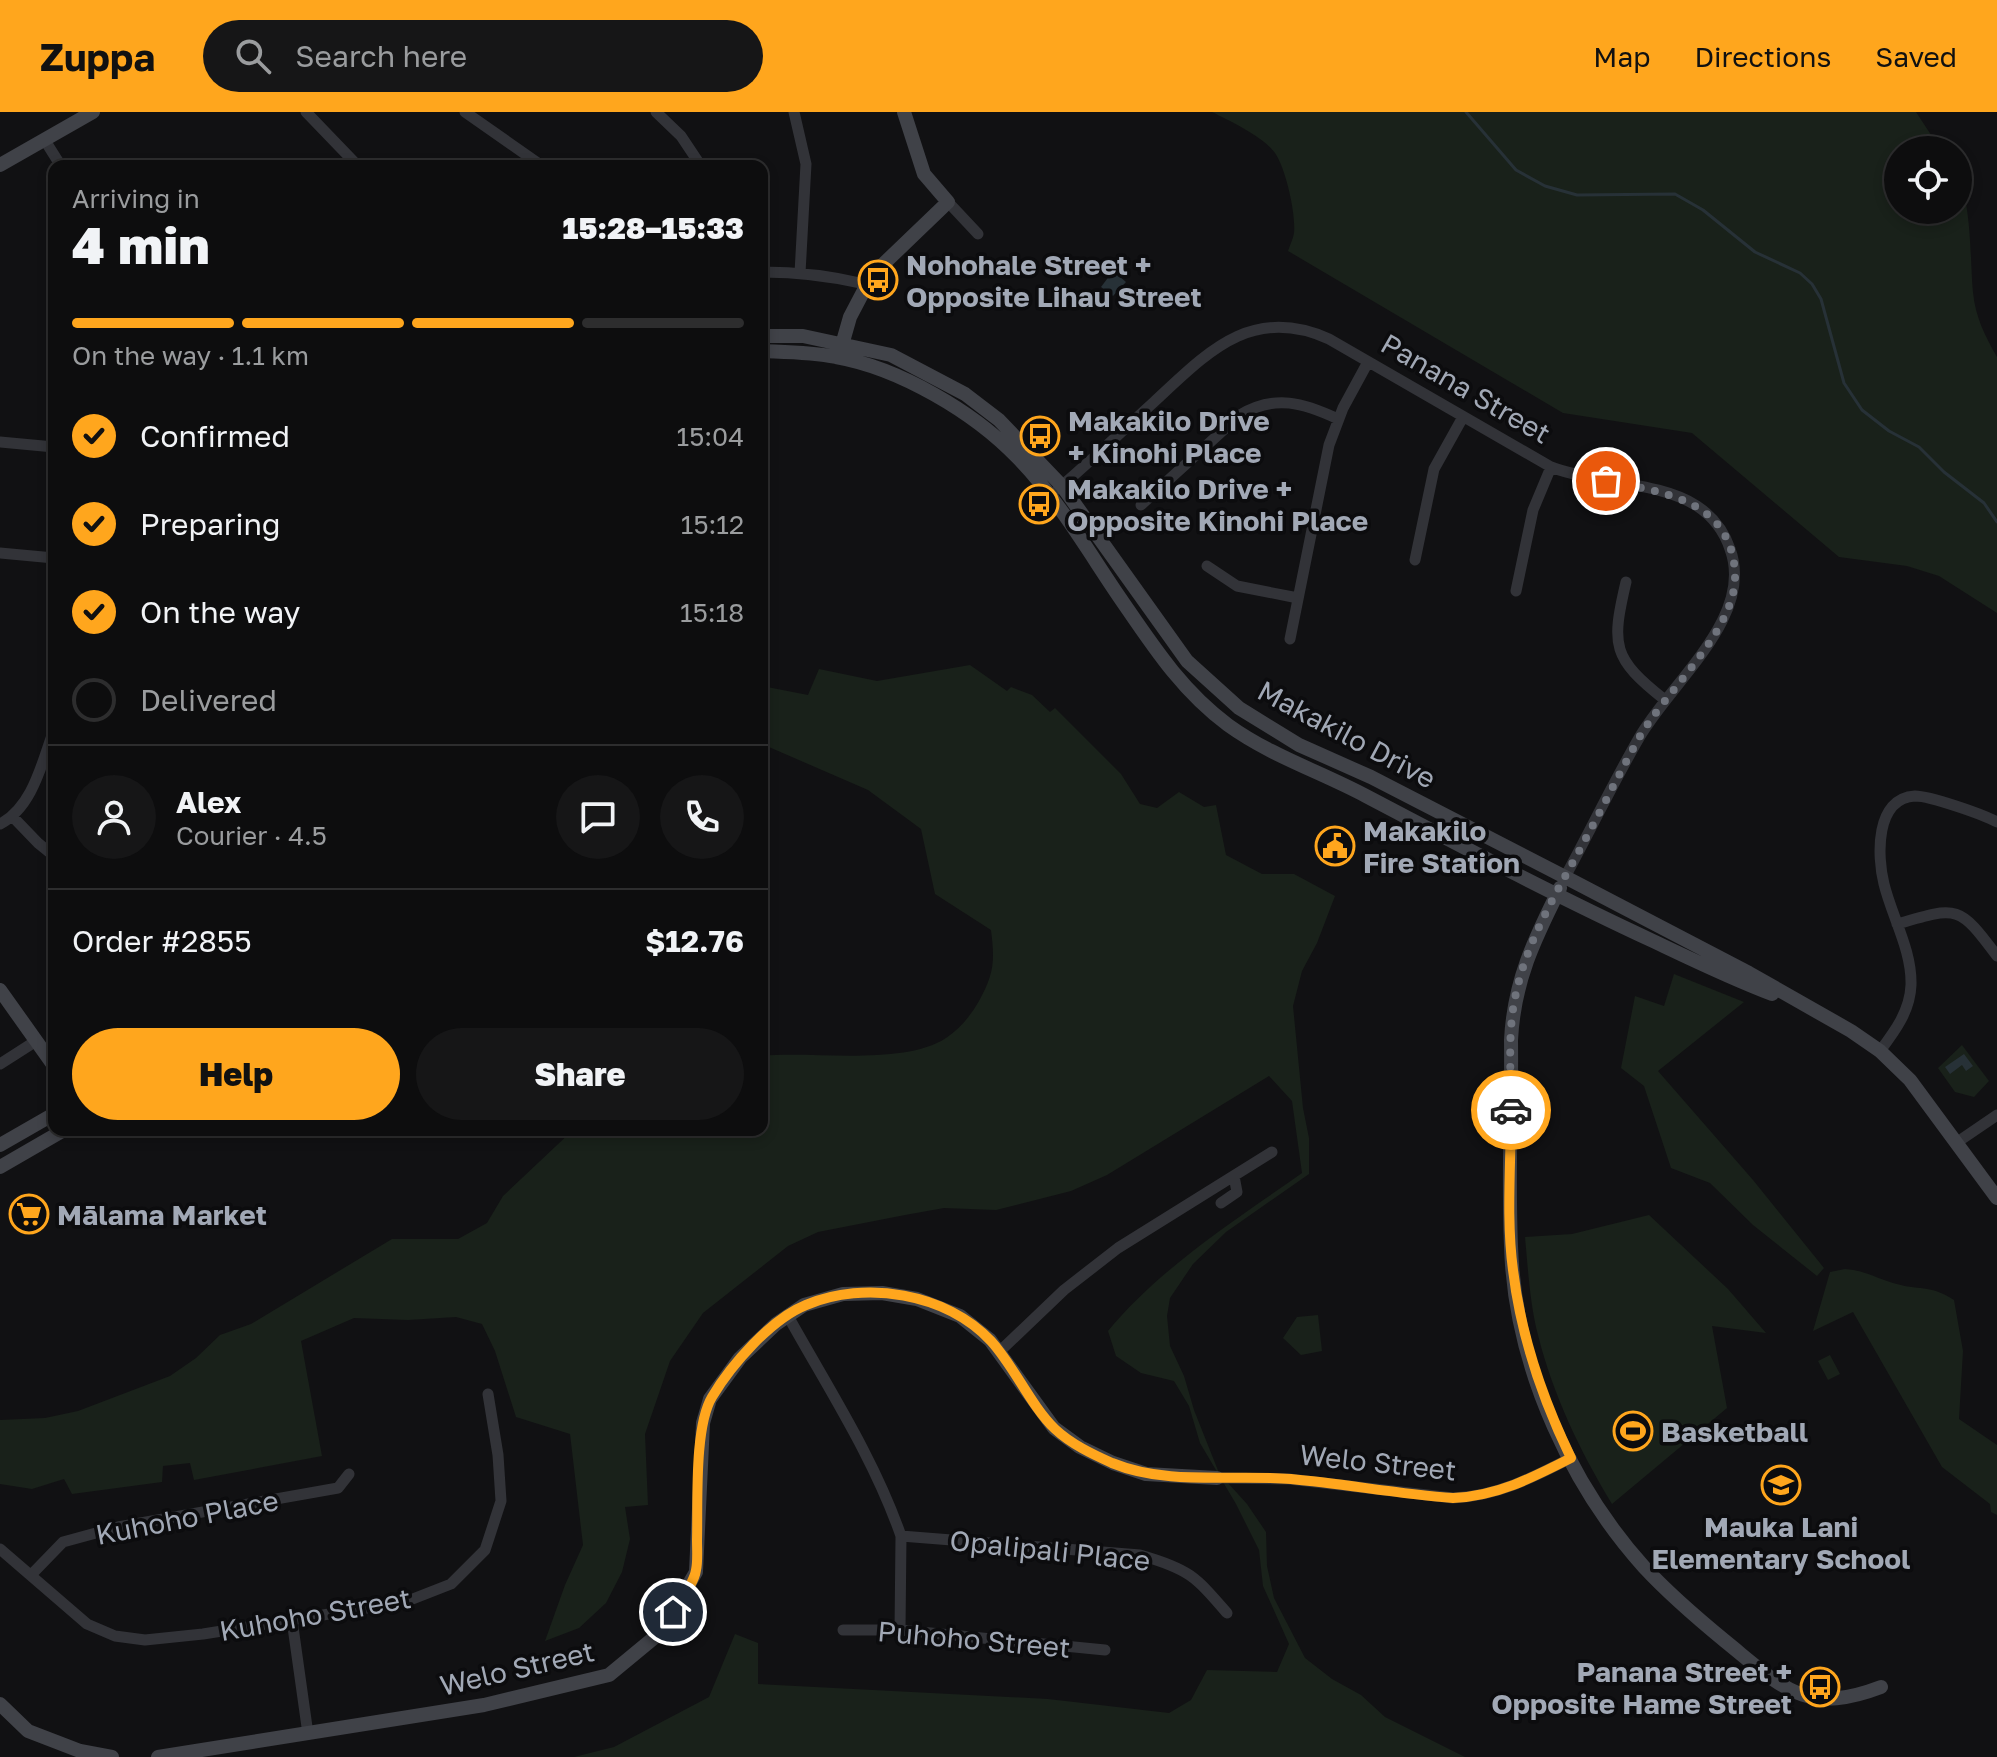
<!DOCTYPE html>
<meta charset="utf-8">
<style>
body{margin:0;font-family:"Golos Text",sans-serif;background:#161617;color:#f1f3f6;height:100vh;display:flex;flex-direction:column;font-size:30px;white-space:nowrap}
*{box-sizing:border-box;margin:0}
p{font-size:26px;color:#9a9c9e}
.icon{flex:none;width:44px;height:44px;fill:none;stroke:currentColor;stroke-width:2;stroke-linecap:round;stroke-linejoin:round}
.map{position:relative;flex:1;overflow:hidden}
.details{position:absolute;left:48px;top:48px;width:720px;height:976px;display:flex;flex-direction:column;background:#0d0d0e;border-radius:16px;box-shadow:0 4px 12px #0003,0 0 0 2px #2d2d2e}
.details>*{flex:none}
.tools{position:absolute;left:1884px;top:24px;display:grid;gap:16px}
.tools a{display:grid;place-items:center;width:88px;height:88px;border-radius:50%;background:#0d0d0e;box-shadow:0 4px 12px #0003,0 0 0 2px #2d2d2e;font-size:40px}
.pin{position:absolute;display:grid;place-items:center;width:68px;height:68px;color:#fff;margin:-34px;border:4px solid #fff;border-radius:50%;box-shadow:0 2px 8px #0007}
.courier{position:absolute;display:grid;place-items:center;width:80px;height:80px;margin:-40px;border:6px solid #ffa61d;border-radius:50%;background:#fff;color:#222;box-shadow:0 2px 10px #0007}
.summary em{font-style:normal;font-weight:800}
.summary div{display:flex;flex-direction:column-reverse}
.summary{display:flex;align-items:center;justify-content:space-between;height:136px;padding:0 24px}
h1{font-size:52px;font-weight:800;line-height:60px}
.bar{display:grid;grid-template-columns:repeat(4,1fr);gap:12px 8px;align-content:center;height:96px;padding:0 24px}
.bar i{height:10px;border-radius:6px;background:#2d2d2e}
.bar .selected{background:#ffa61d}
.bar p{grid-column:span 4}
.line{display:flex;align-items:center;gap:20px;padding:0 24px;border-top:2px solid #2d2d2e}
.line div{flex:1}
.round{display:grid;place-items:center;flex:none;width:84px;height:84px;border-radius:42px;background:#161617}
ol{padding:0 24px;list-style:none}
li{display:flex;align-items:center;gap:24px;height:88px}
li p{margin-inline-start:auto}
li .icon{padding:8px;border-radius:50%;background:#ffa61d;color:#111;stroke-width:4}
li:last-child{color:#9a9c9e}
li i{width:44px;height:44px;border:4px solid #2d2d2e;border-radius:50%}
.button{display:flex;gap:16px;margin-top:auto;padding:16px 24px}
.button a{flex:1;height:92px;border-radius:48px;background:#ffa61d;color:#111;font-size:32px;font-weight:800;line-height:92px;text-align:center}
.button a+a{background:#161617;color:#f1f3f6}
header{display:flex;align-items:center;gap:48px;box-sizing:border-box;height:112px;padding:0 40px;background:#ffa61d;color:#111}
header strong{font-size:38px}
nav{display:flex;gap:44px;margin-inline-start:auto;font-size:28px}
.search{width:560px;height:72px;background:#161617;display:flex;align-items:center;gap:20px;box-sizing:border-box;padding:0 28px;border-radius:44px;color:#9a9c9e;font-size:30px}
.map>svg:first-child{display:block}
.green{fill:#19211a}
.water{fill:#273137}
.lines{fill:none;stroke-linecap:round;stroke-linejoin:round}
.stream{stroke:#273137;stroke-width:3}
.street{stroke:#323338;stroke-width:11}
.secondary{stroke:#404248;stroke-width:14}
.done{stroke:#6f737c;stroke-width:8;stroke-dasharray:0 14.4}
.route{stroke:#ffa61d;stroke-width:10}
.labels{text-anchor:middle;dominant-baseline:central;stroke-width:7;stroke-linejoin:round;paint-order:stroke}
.poi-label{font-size:28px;font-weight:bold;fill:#a1a8b5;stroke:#0c0c0e;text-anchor:start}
.street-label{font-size:28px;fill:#a1a8b5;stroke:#0c0c0e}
</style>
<header>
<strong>Zuppa</strong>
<div class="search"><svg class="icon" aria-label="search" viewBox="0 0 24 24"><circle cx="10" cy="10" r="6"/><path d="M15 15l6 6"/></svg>Search here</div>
<nav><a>Map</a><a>Directions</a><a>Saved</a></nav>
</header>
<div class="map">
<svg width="1997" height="1645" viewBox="0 0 1997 1645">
<rect width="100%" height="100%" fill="#111113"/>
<path class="green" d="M1212,0H1916L1941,38H1898V98H1958V67C1972,92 1970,150 1973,180C1975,204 1985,224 1997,245V501L1939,464L1907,454L1839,445L1692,321L1563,301L1288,139C1290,133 1293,127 1294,121C1296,102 1286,57 1275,41C1264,25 1230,9 1212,0Z
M970,553L1007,579L1011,575L1032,583L1050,600L1055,596L1121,662L1140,692L1157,696L1179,680L1204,695L1216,693L1226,743L1262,762H1294L1335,784L1317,831L1302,859L1293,894L1303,996L1309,1026V1062L1226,1120L1193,1152L1170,1186L1167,1204L1170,1234L1184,1264L1194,1298L1219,1361L1247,1392L1266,1420L1267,1454L1274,1486L1305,1546L1332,1567L1361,1583L1385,1605L1465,1645H574L614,1635L709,1585L735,1522L758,1531V1572L1048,1587L1169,1601L1191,1588L1207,1558L1277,1560L1289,1532L1263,1474L1259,1438L1236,1392L1200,1331L1189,1294L1174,1269L1141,1261L1116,1244L1108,1219C1161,1155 1234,1109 1302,1061L1292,989L1269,964L1107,1063L1071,1079L996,1098L944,1096L905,1103L818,1120L788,1134L703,1201L670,1249L645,1322L648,1393L625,1395L630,1427L622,1460L606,1491L579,1516L545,1529L565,1473L583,1433L570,1322L516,1305L495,1239L482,1212L456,1205L408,1208L354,1206L301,1229L322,1344L194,1368L190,1351L163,1354L162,1370L72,1382L64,1367L32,1377L0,1372V1308L45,1306L78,1299L170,1264L196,1246L220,1223L251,1212L392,1127H458L487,1111L503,1084L573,1018H762V944C813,939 904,954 946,926C960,917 971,903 979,889C994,862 995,849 991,818L935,782L921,717L868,678L762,632V574L808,583L819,557L877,569Z
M1674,862L1744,890L1658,959L1753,1068L1824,1156L1817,1164L1753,1113L1710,1071L1671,1056L1644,974L1621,956L1635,884L1664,894Z
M1962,933L1989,969L1974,985L1955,980L1938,956Z
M1649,1103L1728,1177L1766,1221L1712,1214L1727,1296L1612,1392C1580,1339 1553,1283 1538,1223C1530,1192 1528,1158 1525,1125L1572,1122Z
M1845,1157C1863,1158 1876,1166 1893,1171C1918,1179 1930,1172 1954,1188L1963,1239L1959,1307L1997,1333V1403L1991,1400L1990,1392L1942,1355L1853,1200L1813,1219L1830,1160Z
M1318,1203L1322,1239L1301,1243L1283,1226L1297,1205Z
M1830,1243L1840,1262L1828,1268L1818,1249Z"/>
<path class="water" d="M1113,159L1126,170L1113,184L1101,175Z
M1964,942L1973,954L1966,959L1962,953L1950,962L1945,955Z"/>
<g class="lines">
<path class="stream" d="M1466,0L1516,58L1545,74L1577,83L1675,82L1703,98L1755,140L1800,161L1812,172L1821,187L1844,271L1862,298L1889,319L1919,335L1944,360L1984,391L1997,410"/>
<path class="street" d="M306,0L358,54
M465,0L542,54
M656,0L681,24L701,54
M794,0L806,52L800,161
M44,27L61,54
M220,52L221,54
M948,90L978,122
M762,160C797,160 831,164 865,172
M0,330L54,335
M1058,377C1091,349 1122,319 1154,290C1207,241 1251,192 1329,227L1551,355C1595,372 1659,369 1697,394C1712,404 1724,419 1730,437C1755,505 1671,570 1639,626C1613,671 1590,719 1565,765
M1141,393L1240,303C1275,282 1304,291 1338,307
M0,441L54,446
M1415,448L1434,357L1463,305
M1207,454L1237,474L1298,486
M1626,470C1611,534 1612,546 1665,588
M1516,479L1533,398L1551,355
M1290,527L1329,333L1343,296L1368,250
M12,704L38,731L54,744
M0,712C33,695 42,650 54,618
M1897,812C1958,794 1959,793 1997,844
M1880,939C1895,919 1910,899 1911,873C1912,838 1892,805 1884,772C1877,744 1875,686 1915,684C1930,684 1982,702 1997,710
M0,952L36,929
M1956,1031L1997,1003
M1221,1091L1237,1080L1234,1064
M788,1204C828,1276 874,1346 901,1424L900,1518
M999,1240L1064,1178L1118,1136L1272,1040
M1217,1366L1289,1367L1453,1386C1497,1384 1532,1366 1571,1346
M901,1424L1140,1443C1189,1457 1195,1464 1227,1501
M0,1437L87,1512L115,1524L145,1528L203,1522L405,1490L451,1472L485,1438L501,1389L498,1343L488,1282
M32,1462L63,1430L118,1415L338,1376L349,1362
M292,1508L308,1622
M843,1518H900L1105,1538"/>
<path class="secondary" d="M0,53L93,0
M762,224H803L891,243L965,282L999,308L1062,374L1187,549L1239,596L1299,633L1371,665L1565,765L1749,861L1851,919L1880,939L1910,968L1997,1086
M762,239C787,240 812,240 836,245C899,256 974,300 1018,346C1058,387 1088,439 1120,486C1153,534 1181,578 1228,613C1271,644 1319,659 1366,684C1461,734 1556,784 1653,829C1693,848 1732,867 1772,882
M840,240L850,205L872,163L948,90L924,62L904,0
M1560,776C1534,828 1514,869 1511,928C1512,1003 1507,1079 1512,1153C1520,1262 1572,1375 1644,1455C1669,1482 1697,1506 1725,1529C1782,1575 1805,1604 1881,1575
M0,878L54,954
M0,1033L54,1002
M0,1055L64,1018
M0,1592L28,1619L80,1639L112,1645
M158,1645L484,1593L609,1563L661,1520L696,1460L703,1311L710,1287L740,1246L776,1212L804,1193L843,1182L882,1181L917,1187L960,1204L990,1228L1054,1316L1080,1335L1113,1351L1146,1362L1217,1366"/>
</g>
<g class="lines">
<path class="done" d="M1511,998C1511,958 1507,916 1517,877C1529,824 1560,775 1585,728C1603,695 1620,660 1639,626C1666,578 1737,518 1735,462C1732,388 1663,380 1606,369"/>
<path class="route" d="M673,1500C680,1488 694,1472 696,1458C698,1449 697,1438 697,1428C698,1392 694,1315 712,1285C731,1253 771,1207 806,1193C865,1168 946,1181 991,1229C1014,1254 1031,1294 1055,1317C1071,1332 1092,1342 1112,1351C1168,1374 1232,1362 1291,1367C1345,1372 1399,1382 1453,1386C1497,1384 1532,1366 1571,1346C1542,1286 1521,1225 1513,1158C1506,1107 1511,1050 1511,998"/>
</g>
<defs>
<g id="bus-ring" transform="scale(2)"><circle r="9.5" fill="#0c0c0e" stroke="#ffa61d" stroke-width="1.5"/><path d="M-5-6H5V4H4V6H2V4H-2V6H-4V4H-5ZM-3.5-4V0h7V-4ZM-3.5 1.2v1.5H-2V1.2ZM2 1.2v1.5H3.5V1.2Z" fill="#ffa61d"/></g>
<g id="civic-ring" transform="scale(2)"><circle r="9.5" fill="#0c0c0e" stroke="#ffa61d" stroke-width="1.5"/><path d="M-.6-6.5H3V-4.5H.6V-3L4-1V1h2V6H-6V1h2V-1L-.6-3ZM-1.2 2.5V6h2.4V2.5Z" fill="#ffa61d"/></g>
<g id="supermarket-ring" transform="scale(2)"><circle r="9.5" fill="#0c0c0e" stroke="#ffa61d" stroke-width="1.5"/><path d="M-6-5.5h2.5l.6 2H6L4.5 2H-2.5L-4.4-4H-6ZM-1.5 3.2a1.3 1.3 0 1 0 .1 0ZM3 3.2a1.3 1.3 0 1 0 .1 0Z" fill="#ffa61d"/></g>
<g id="stadium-ring" transform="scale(2)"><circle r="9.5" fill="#0c0c0e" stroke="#ffa61d" stroke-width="1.5"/><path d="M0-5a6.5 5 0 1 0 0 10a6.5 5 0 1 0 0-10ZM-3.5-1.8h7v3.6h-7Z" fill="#ffa61d"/></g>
<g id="school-ring" transform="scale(2)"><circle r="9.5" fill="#0c0c0e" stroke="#ffa61d" stroke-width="1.5"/><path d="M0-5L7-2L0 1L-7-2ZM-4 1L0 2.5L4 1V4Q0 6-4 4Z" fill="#ffa61d"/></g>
</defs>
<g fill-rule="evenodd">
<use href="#bus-ring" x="878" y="168"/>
<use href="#bus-ring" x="1040" y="324"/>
<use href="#bus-ring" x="1039" y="392"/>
<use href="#civic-ring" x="1335" y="734"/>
<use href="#supermarket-ring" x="29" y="1102"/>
<use href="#stadium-ring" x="1633" y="1319"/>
<use href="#school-ring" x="1781" y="1373"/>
<use href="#bus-ring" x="1820" y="1575"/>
</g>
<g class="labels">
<g class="poi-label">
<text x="906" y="152">Nohohale Street +<tspan x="906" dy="32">Opposite Lihau Street</tspan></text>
<text x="1068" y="308">Makakilo Drive<tspan x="1068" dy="32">+ Kinohi Place</tspan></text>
<text x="1067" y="376">Makakilo Drive +<tspan x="1067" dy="32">Opposite Kinohi Place</tspan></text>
<text x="1363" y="718">Makakilo<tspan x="1363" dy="32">Fire Station</tspan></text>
<text x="57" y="1102">Mālama Market</text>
<text x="1661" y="1319">Basketball</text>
<text x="1781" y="1414" text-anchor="middle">Mauka Lani<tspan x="1781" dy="32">Elementary School</tspan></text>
<text x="1792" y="1559" text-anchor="end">Panana Street +<tspan x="1792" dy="32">Opposite Hame Street</tspan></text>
</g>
<g class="street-label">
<text transform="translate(1466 276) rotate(30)">Panana Street</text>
<text transform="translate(1347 622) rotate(28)">Makakilo Drive</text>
<text transform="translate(1378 1350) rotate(6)">Welo Street</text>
<text transform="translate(187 1405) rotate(-11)">Kuhoho Place</text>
<text transform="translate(1050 1438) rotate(6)">Opalipali Place</text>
<text transform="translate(315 1502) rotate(-10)">Kuhoho Street</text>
<text transform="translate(974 1527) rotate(5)">Puhoho Street</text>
<text transform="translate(517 1556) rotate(-13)">Welo Street</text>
</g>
</g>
</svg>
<div class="tools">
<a><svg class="icon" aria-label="locate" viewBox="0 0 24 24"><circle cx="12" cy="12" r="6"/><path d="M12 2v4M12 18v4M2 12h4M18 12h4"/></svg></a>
</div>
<div class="pin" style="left:1606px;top:369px;background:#ea580c"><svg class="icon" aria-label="bag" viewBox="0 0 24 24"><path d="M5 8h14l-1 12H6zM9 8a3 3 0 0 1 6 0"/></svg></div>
<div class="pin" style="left:673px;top:1500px;background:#1f2937"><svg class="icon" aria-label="home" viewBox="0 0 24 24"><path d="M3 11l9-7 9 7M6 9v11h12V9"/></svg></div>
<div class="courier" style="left:1511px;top:998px"><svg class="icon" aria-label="car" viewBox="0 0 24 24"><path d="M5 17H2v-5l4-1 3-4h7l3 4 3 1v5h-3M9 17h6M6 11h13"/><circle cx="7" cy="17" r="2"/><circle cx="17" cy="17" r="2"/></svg></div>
<section class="details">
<div class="summary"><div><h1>4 min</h1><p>Arriving in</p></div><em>15:28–15:33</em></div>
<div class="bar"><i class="selected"></i><i class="selected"></i><i class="selected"></i><i></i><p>On the way · 1.1 km</p></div>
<ol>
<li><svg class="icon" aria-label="check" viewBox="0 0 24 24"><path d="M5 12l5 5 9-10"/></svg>Confirmed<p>15:04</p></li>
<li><svg class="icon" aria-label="check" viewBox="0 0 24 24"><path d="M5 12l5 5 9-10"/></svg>Preparing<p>15:12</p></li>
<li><svg class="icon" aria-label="check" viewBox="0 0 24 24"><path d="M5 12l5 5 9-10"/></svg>On the way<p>15:18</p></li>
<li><i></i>Delivered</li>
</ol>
<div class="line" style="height:144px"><a class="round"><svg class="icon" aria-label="person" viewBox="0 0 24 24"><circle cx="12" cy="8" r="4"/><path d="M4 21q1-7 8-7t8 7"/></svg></a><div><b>Alex</b><p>Courier · 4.5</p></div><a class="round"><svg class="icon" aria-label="chat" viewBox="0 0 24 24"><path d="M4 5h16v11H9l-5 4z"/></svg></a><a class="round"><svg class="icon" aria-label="phone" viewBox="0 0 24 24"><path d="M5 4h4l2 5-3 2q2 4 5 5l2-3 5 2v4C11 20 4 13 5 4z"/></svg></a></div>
<div class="line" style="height:104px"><div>Order #2855</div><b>$12.76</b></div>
<div class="button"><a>Help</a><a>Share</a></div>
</section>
</div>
